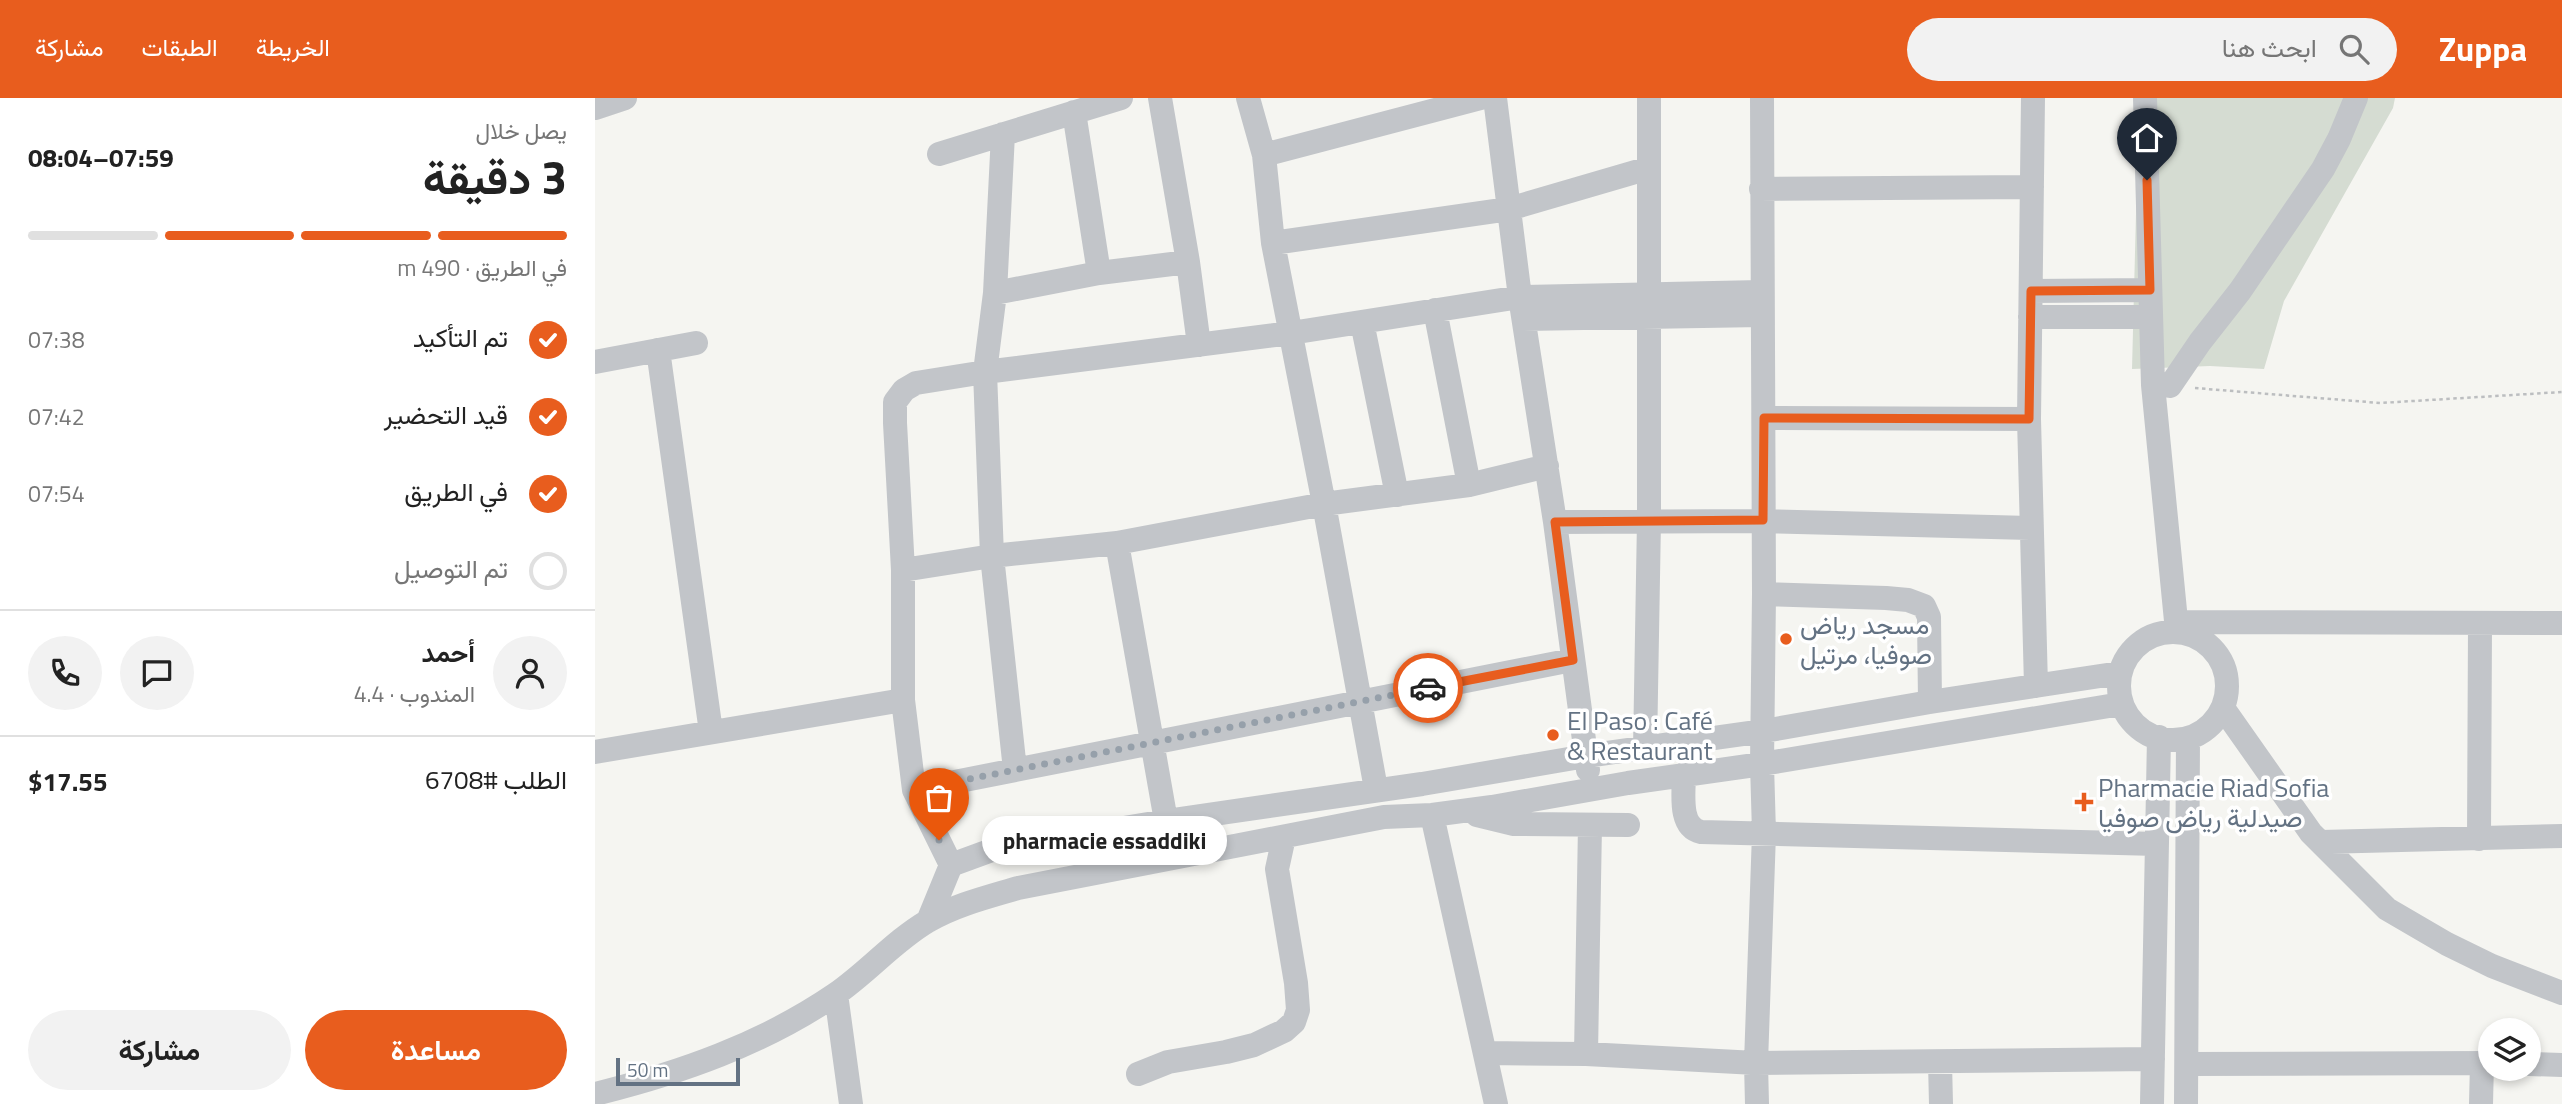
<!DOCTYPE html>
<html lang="ar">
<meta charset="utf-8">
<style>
body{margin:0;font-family:"Titillium Web",Vazirmatn,sans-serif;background:#f2f2f2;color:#222;direction:rtl;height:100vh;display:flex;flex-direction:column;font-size:26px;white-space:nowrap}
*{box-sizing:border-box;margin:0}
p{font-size:23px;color:#767676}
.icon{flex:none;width:38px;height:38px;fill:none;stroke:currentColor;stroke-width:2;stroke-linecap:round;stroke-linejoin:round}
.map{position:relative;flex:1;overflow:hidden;direction:ltr}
.drawer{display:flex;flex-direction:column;background:#fff;width:595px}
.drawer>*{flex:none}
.tools{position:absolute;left:1883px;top:920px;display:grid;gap:14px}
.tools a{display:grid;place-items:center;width:63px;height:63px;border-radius:50%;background:#fff;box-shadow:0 4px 10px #0003;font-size:35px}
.scale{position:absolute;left:21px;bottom:18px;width:124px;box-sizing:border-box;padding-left:7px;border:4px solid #637283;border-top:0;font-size:19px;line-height:24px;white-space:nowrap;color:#637283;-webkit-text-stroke:5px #fff;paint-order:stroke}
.pin{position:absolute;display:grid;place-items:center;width:60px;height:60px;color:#fff;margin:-72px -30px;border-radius:50% 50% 50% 0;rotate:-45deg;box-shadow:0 0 7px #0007}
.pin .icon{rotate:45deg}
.courier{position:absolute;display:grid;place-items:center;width:70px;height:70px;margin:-35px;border:5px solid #e85d1e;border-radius:50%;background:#fff;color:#222;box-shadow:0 2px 9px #0007}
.bubble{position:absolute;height:49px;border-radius:24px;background:#fff;box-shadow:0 4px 10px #0003;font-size:23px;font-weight:700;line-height:49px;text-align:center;direction:rtl}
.head em{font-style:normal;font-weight:700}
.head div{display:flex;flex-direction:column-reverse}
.head{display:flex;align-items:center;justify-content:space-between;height:119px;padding:0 28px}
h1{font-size:46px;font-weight:700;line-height:52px}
.bar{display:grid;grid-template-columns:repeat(4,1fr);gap:10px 7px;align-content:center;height:84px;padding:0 28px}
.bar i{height:9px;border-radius:5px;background:#e0e0e0}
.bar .current{background:#e85d1e}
.bar p{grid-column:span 4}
.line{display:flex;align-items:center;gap:18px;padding:0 28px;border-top:2px solid #e0e0e0}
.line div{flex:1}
.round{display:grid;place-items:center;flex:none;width:74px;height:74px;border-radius:37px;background:#f2f2f2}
ol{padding:0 28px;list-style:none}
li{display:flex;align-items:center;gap:21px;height:77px}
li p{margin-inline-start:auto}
li .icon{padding:7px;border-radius:50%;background:#e85d1e;color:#fff;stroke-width:4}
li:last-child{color:#767676}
li i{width:38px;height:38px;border:4px solid #e0e0e0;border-radius:50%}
.primary-button{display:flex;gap:14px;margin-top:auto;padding:14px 28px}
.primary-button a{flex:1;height:80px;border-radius:42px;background:#e85d1e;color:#fff;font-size:28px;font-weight:700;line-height:80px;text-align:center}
.primary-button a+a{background:#f2f2f2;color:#222}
header{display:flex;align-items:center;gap:42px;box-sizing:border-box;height:98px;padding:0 35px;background:#e85d1e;color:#fff}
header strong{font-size:33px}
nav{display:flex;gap:38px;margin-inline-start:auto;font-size:24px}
.search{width:490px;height:63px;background:#f2f2f2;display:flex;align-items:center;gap:18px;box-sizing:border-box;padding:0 24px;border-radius:38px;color:#767676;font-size:26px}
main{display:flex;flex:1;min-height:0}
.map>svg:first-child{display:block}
.green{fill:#d5dcd2}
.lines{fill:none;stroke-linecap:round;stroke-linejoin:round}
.path{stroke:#bcbec0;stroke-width:2.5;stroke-dasharray:3.5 3.5;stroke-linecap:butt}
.minor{stroke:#c2c5c9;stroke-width:24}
.done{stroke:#96a0aa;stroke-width:7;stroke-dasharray:0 12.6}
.route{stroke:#e85d1e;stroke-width:9}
.poi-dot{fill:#e85d1e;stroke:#fff;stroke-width:2.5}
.labels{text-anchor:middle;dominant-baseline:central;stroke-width:7;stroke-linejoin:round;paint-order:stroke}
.poi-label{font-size:26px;fill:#637283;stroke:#fff;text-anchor:start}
</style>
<header>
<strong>Zuppa</strong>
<div class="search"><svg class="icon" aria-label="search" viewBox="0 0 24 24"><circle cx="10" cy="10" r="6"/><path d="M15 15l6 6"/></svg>ابحث هنا</div>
<nav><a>الخريطة</a><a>الطبقات</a><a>مشاركة</a></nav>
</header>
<main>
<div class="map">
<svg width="1967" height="1006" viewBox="0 0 1967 1006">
<rect width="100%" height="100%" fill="#f5f5f1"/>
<path class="green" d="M1544,0H1800L1798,10L1689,203L1669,271L1615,268L1537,271Z"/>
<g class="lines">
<path class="path" d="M1600,290L1785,305L1967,294"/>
<path class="minor" d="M565,0L593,164L604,247
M653,0L669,57L678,145L729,406L781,691
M900,0L925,199L960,424L993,672
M1438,0L1434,321L1441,588
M1550,0L1558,287L1582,533
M0,10L30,0
M479,14L504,175
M408,36L400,195L390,274L397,458L420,672
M344,56L526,0
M669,57L886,0
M1166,91L1437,89
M678,145L914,111L1054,70
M1436,193L1555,192
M400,195L504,175L593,164
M840,212L874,387
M1435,219H1556
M929,221L1167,217
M767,224L802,397
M63,252L116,634
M0,264L101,245
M1575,288L1605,244L1645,193L1728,71L1744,41L1761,0
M1169,320L1434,321
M960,424L1168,423L1435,430
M522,445L571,723
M308,472L397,458L522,445L729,406L874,387L952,368
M1169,496L1291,500L1313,502L1329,508L1334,519L1335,604
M1581,524L1967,525
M1524 588a54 54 0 1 1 108 0a54 54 0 1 1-108 0Z
M1628,610L1716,735L1792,811L1852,846L1897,868L1967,895
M1050,651L1054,422V0
M0,654L308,602
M1089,676C1089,694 1083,729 1106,734L1562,746
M319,692L977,562
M837,717L901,1006
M882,717L919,726L1033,727
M1884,741L1885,527
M1726,744L1967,738
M356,767L319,692L308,602V472L300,325V304L309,292L321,285L390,274L696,235L925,199L1166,194
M333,823L356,767L397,752L571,723L827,686L991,658L1169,633L1335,604L1525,575
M241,896L256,1006
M890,955L991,956L1161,965L1558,961
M991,956L995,727
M1345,964L1346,1006
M1592,966L1895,965
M1934,966L1967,967
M543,976L573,964L631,954L659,947L689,933L699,924L703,912L701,885L682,771L689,739
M0,996C85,975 168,946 241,896C273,874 299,843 333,823C360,807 393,799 423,790L789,719L837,717L897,709L1033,685L1167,666L1526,606
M1162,1006L1161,965L1169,735L1167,666L1169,496L1167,0
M1557,1006L1564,639
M1591,1006L1593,640
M1886,1006L1887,965"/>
</g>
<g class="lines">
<path class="done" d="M344,742L319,692L833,590"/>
<path class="route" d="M833,590L978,562L960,424L1168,422L1169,320L1434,321L1436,193L1555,192L1552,82"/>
</g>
<g class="poi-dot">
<circle cx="1191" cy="541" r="7"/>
<circle cx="958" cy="637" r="7"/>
<path d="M1485.5 693.5h7v7h7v7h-7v7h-7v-7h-7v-7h7z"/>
</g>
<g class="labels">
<g class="poi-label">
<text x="1205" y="526">مسجد رياض<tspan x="1205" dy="30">صوفيا، مرتیل</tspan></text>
<text x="972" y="622">El Paso : Café<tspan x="972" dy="30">&amp; Restaurant</tspan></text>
<text x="1503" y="689">Pharmacie Riad Sofia<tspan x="1503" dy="30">صيدلية رياض صوفيا</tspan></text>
</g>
</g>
</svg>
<div class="tools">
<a><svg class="icon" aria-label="layers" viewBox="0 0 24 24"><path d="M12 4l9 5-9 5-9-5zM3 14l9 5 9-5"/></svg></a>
</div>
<div class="scale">50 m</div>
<div class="pin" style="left:344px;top:742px;background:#ea580c"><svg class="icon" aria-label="bag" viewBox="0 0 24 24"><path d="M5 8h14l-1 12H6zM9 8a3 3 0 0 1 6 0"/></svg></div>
<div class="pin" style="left:1552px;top:82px;background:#1f2937"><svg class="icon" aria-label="home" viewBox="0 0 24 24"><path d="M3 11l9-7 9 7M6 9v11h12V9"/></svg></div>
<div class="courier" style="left:833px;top:590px"><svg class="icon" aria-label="car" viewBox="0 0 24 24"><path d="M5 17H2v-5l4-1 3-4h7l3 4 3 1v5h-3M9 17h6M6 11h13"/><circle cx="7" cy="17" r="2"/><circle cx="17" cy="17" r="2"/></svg></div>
<div class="bubble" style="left:387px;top:718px;width:245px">pharmacie essaddiki</div>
</div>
<section class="drawer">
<div class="head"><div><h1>3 دقيقة</h1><p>يصل خلال</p></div><em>07:59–08:04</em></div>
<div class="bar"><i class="current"></i><i class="current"></i><i class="current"></i><i></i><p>في الطريق · 490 m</p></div>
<ol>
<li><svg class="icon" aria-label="check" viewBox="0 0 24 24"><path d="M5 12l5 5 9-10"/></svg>تم التأكيد<p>07:38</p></li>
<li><svg class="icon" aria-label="check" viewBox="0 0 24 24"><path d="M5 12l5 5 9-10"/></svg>قيد التحضير<p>07:42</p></li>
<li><svg class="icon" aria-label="check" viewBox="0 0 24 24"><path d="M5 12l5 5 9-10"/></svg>في الطريق<p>07:54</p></li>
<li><i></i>تم التوصيل</li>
</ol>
<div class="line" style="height:126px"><a class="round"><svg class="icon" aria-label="person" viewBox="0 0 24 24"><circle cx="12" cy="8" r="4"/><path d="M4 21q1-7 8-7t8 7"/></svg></a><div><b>أحمد</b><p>المندوب · 4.4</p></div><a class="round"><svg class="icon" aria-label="chat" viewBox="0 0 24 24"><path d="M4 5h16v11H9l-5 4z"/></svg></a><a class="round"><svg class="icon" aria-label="phone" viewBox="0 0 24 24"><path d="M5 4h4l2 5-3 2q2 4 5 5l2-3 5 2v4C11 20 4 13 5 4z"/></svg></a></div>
<div class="line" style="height:91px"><div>الطلب #6708</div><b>$17.55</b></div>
<div class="primary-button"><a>مساعدة</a><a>مشاركة</a></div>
</section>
</main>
